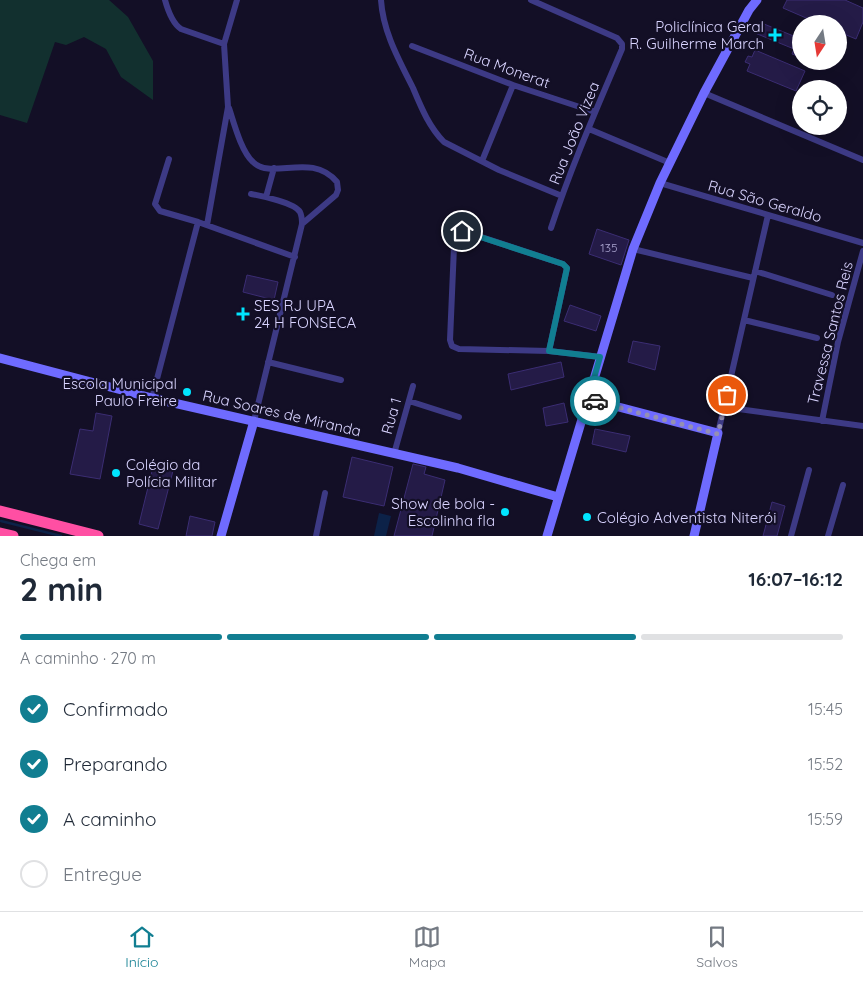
<!DOCTYPE html>
<html lang="pt">
<meta charset="utf-8">
<style>
body{margin:0;font-family:Quicksand,sans-serif;background:#f6f6f7;color:#1f2937;height:100vh;display:flex;flex-direction:column;font-size:19px;white-space:nowrap}
*{box-sizing:border-box;margin:0}
p{font-size:16px;color:#747a83}
.icon{flex:none;width:28px;height:28px;fill:none;stroke:currentColor;stroke-width:2;stroke-linecap:round;stroke-linejoin:round}
.map{position:relative;height:536px;overflow:hidden}
.sheet{display:flex;flex-direction:column;background:#fff;flex:1}
.sheet>*{flex:none}
.needle{width:32px;rotate:192deg}
.controls{position:absolute;left:792px;top:15px;display:grid;gap:10px}
.controls a{display:grid;place-items:center;width:55px;height:55px;border-radius:50%;background:#fff;box-shadow:0 5px 20px #0002;font-size:25px}
.pin{position:absolute;display:grid;place-items:center;width:42px;height:42px;color:#fff;margin:-21px;border:2px solid #fff;border-radius:50%;box-shadow:0 1px 5px #0007}
.courier{position:absolute;display:grid;place-items:center;width:50px;height:50px;margin:-25px;border:4px solid #117e91;border-radius:50%;background:#fff;color:#222;box-shadow:0 1px 6px #0007}
.headline em{font-style:normal;font-weight:700}
.headline div{display:flex;flex-direction:column-reverse}
.headline{display:flex;align-items:center;justify-content:space-between;height:85px;padding:0 20px}
h1{font-size:32px;font-weight:700;line-height:38px}
.bar{display:grid;grid-template-columns:repeat(4,1fr);gap:8px 5px;align-content:center;height:60px;padding:0 20px}
.bar i{height:6px;border-radius:4px;background:#e0e1e3}
.bar .current{background:#117e91}
.bar p{grid-column:span 4}
ol{padding:0 20px;list-style:none}
li{display:flex;align-items:center;gap:15px;height:55px}
li p{margin-inline-start:auto}
li .icon{padding:5px;border-radius:50%;background:#117e91;color:#fff;stroke-width:4}
li:last-child{color:#747a83}
li i{width:28px;height:28px;border:2px solid #e0e1e3;border-radius:50%}
.tab-bar{display:flex;justify-content:space-around;align-items:center;height:70px;border-top:1px solid #e0e1e3;background:#fff;font-size:14px;color:#747a83}
.tab-bar a{display:grid;justify-items:center;gap:2px}
.tab-bar .current{color:#117e91}
.map>svg:first-child{display:block}
.green{fill:#12302f}
.water{fill:#0c2248}
.lines{fill:none;stroke-linecap:round;stroke-linejoin:round}
.stream{stroke:#0c2248;stroke-width:2.5}
.building{fill:#241b47;stroke:#3b2d73}
.street{stroke:#3d3a85;stroke-width:6}
.secondary{stroke:#6f6bff;stroke-width:9}
.highway{stroke:#ff4fa3;stroke-width:11}
.done{stroke:#948fb3;stroke-width:5;stroke-dasharray:0 9}
.route{stroke:#117e91;stroke-width:6}
.poi-dot{fill:#00e5ff;stroke:#130f26;stroke-width:2}
.labels{text-anchor:middle;dominant-baseline:central;stroke-width:4.5;stroke-linejoin:round;paint-order:stroke}
.number-label{font-size:12px;fill:#aca6d1}
.poi-label{font-size:15px;fill:#d9d4ff;stroke:#130f26;text-anchor:end}
.street-label{font-size:15px;fill:#d9d4ff;stroke:#130f26}
</style>
<div class="map">
<svg width="863" height="536" viewBox="0 0 863 536">
<rect width="100%" height="100%" fill="#130f26"/>
<path class="green" d="M0,0H109L128,17L153,61V100L121,77L106,49L84,37L66,45L55,42L27,123L0,115Z"/>
<path class="water" d="M379,513L391,516L386,536H374Z"/>
<g class="lines">
<path class="stream" d="M1,521L61,536"/>
</g>
<path class="building" d="M787,0H845L863,8V22L856,39L839,32V24H820L783,8Z
M759,22L801,39V57L792,54L794,49L755,33Z
M755,50L805,71L796,91L747,71L750,64L745,62L748,56L752,57Z
M597,229L629,240L621,265L589,254Z
M247,275L278,282L274,300L243,292Z
M570,305L601,316L596,331L564,321Z
M633,341L660,346L655,370L628,362Z
M561,362L564,377L511,390L508,374Z
M564,403L568,422L546,426L543,408Z
M96,413L112,416L100,479L70,474L80,429L93,431Z
M595,429L630,436L626,452L592,444Z
M352,457L393,467L384,506L343,497Z
M154,463L174,467L158,529L139,524Z
M413,464L426,467L424,474L445,480L432,536H394Z
M772,502L785,506L777,536H763Z
M190,516L215,522L212,536H186Z"/>
<g class="lines">
<path class="street" d="M165,0C168,11 172,23 181,29L224,44
M381,0C383,32 399,60 413,88C421,107 429,127 444,142L499,170L562,196
M531,0L617,38L622,44V49C597,108 571,167 551,228
M412,46L513,85L595,112
M704,93L863,160
M229,108C234,123 241,151 253,162C272,181 311,151 337,182L338,190L336,195L302,224
M589,129L670,163
M169,159L155,204L160,211L198,222
M482,161L513,85
M660,183L863,243
M251,194C262,196 295,203 300,212C302,216 302,220 302,224L254,421
M266,197L274,168
M207,225L228,107L224,44L237,0
M633,249L753,278
M755,271L832,295
M744,320L817,338
M549,351L567,268L563,264L463,231L459,232L457,234L454,247L450,340L452,346L459,349L549,351L601,357
M268,362L341,380
M152,398L198,222L295,257
M409,401L459,417
M724,407L863,426
M822,421L838,342L863,251
M718,433L768,215
M394,454L413,386
M316,536L325,493
M791,536L809,470
M828,536L843,485"/>
<path class="secondary" d="M0,358L152,398L458,468L558,497
M588,399L718,433L694,536
M221,536L254,421
M547,536L633,249L660,183L704,93L749,10L757,0"/>
<path class="highway" d="M0,511L98,536
M0,533L13,536"/>
</g>
<g class="lines">
<path class="done" d="M595,401L718,434L727,395"/>
<path class="route" d="M462,231L563,264L567,268L549,351L600,357L588,399L595,401"/>
</g>
<g class="poi-dot">
<path d="M772.5 27.5h5v5h5v5h-5v5h-5v-5h-5v-5h5z"/>
<path d="M240.5 306.5h5v5h5v5h-5v5h-5v-5h-5v-5h5z"/>
<circle cx="187" cy="392" r="5"/>
<circle cx="116" cy="473" r="5"/>
<circle cx="505" cy="512" r="5"/>
<circle cx="587" cy="517" r="5"/>
</g>
<g class="labels">
<g class="number-label">
<text x="609" y="247">135</text>
</g>
<g class="poi-label">
<text x="764" y="26">Policlínica Geral<tspan x="764" dy="17">R. Guilherme March</tspan></text>
<text x="254" y="305" text-anchor="start">SES RJ UPA<tspan x="254" dy="17">24 H FONSECA</tspan></text>
<text x="177" y="383">Escola Municipal<tspan x="177" dy="17">Paulo Freire</tspan></text>
<text x="126" y="464" text-anchor="start">Colégio da<tspan x="126" dy="17">Polícia Militar</tspan></text>
<text x="495" y="503">Show de bola -<tspan x="495" dy="17">Escolinha fla</tspan></text>
<text x="597" y="517" text-anchor="start">Colégio Adventista Niterói</text>
</g>
<g class="street-label">
<text transform="translate(507 68) rotate(20)">Rua Monerat</text>
<text transform="translate(574 133) rotate(-68)">Rua João Vizea</text>
<text transform="translate(765 201) rotate(16)">Rua São Geraldo</text>
<text transform="translate(830 333) rotate(-76)">Travessa Santos Reis</text>
<text transform="translate(282 413) rotate(13)">Rua Soares de Miranda</text>
<text transform="translate(391 416) rotate(-74)">Rua 1</text>
</g>
</g>
</svg>
<div class="controls">
<a><svg class="needle" viewBox="-14 -14 28 28"><path d="M0-13l5 13h-10z" fill="#e53935"/><path d="M0 13l5-13h-10z" fill="#747a83"/></svg></a>
<a><svg class="icon" aria-label="locate" viewBox="0 0 24 24"><circle cx="12" cy="12" r="6"/><path d="M12 2v4M12 18v4M2 12h4M18 12h4"/></svg></a>
</div>
<div class="pin" style="left:727px;top:395px;background:#ea580c"><svg class="icon" aria-label="bag" viewBox="0 0 24 24"><path d="M5 8h14l-1 12H6zM9 8a3 3 0 0 1 6 0"/></svg></div>
<div class="pin" style="left:462px;top:231px;background:#1f2937"><svg class="icon" aria-label="home" viewBox="0 0 24 24"><path d="M3 11l9-7 9 7M6 9v11h12V9"/></svg></div>
<div class="courier" style="left:595px;top:401px"><svg class="icon" aria-label="car" viewBox="0 0 24 24"><path d="M5 17H2v-5l4-1 3-4h7l3 4 3 1v5h-3M9 17h6M6 11h13"/><circle cx="7" cy="17" r="2"/><circle cx="17" cy="17" r="2"/></svg></div>
</div>
<section class="sheet">
<div class="headline"><div><h1>2 min</h1><p>Chega em</p></div><em>16:07–16:12</em></div>
<div class="bar"><i class="current"></i><i class="current"></i><i class="current"></i><i></i><p>A caminho · 270 m</p></div>
<ol>
<li><svg class="icon" aria-label="check" viewBox="0 0 24 24"><path d="M5 12l5 5 9-10"/></svg>Confirmado<p>15:45</p></li>
<li><svg class="icon" aria-label="check" viewBox="0 0 24 24"><path d="M5 12l5 5 9-10"/></svg>Preparando<p>15:52</p></li>
<li><svg class="icon" aria-label="check" viewBox="0 0 24 24"><path d="M5 12l5 5 9-10"/></svg>A caminho<p>15:59</p></li>
<li><i></i>Entregue</li>
</ol>
</section>
<nav class="tab-bar">
<a class="current"><svg class="icon" aria-label="home" viewBox="0 0 24 24"><path d="M3 11l9-7 9 7M6 9v11h12V9"/></svg>Início</a>
<a><svg class="icon" aria-label="map" viewBox="0 0 24 24"><path d="M3 6l6-2 6 2 6-2v14l-6 2-6-2-6 2zM9 4v14M15 6v14"/></svg>Mapa</a>
<a><svg class="icon" aria-label="saved" viewBox="0 0 24 24"><path d="M7 4h10v16l-5-4-5 4z"/></svg>Salvos</a>
</nav>
